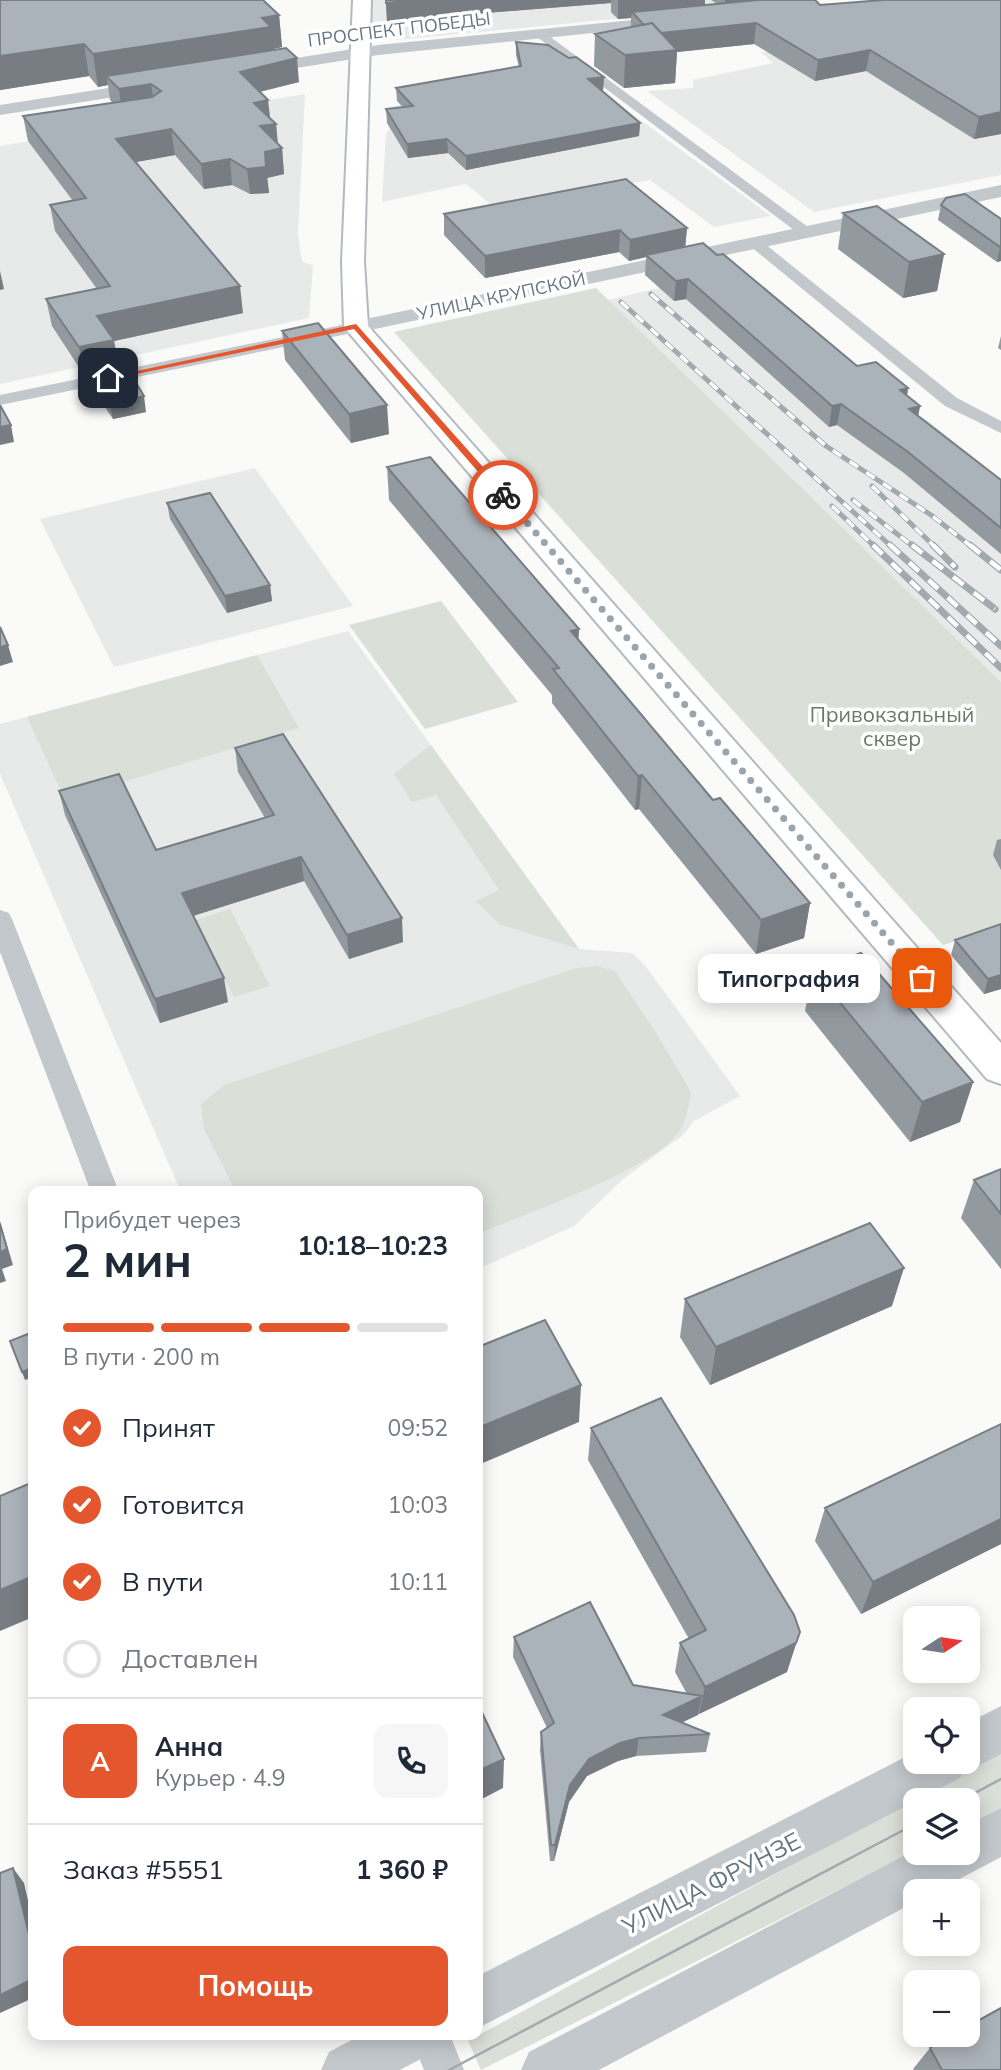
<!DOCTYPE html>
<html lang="ru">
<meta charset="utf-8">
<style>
body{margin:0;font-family:Mulish,sans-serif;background:#f6f6f7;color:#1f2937;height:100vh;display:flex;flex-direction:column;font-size:26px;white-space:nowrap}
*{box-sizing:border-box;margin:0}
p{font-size:23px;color:#747a83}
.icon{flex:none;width:38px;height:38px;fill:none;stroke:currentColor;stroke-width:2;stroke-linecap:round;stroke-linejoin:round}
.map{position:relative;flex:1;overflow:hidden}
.side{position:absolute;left:28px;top:1186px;width:455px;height:854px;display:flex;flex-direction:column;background:#fff;border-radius:14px;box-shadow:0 4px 18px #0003}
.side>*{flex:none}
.needle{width:46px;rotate:78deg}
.buttons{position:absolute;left:903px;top:1606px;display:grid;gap:14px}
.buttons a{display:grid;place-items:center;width:77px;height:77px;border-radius:14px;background:#fff;box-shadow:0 4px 18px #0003;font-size:35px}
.pin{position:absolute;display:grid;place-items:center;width:60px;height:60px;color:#fff;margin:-30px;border-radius:14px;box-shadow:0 4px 10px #0006}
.courier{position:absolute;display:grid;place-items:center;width:70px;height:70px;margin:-35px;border:5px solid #e4572e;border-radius:50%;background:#fff;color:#222;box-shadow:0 2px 9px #0007}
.bubble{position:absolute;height:49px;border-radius:14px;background:#fff;box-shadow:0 4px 18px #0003;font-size:23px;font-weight:700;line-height:49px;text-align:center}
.headline em{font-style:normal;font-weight:700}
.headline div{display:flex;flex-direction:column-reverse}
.headline{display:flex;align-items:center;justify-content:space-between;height:119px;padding:0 35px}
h1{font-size:46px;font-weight:700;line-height:52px}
.bar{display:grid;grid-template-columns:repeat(4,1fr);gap:10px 7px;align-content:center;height:84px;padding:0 35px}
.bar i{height:9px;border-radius:5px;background:#e0e1e3}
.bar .current{background:#e4572e}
.bar p{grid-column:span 4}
.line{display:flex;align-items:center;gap:18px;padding:0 35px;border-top:2px solid #e0e1e3}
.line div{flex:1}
.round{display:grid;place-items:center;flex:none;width:74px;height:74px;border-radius:14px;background:#f6f6f7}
ol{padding:0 35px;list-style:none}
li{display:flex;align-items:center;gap:21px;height:77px}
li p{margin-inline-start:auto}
li .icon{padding:7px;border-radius:50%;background:#e4572e;color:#fff;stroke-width:4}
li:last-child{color:#747a83}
li i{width:38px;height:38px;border:4px solid #e0e1e3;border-radius:50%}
.action{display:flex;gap:14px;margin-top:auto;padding:14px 35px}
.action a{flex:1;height:80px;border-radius:14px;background:#e4572e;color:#fff;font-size:28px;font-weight:700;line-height:80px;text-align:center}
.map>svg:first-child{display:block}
.built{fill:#e8e9e9}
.green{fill:#dadfd7}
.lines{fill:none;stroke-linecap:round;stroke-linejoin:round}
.secondary-casing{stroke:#b3babf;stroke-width:4}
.minor{fill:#c3c8cc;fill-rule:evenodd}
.tertiary{fill:#c3c8cc;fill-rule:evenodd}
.secondary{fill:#fff;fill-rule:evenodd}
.tram{stroke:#a2aab0;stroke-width:2.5}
.rail-far1-casing{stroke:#a2aab0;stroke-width:5}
.rail-casing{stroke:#a2aab0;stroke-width:7}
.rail-far1{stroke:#fff;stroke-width:3.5;stroke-dasharray:10;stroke-linecap:butt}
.rail{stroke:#fff;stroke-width:4.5;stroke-dasharray:13;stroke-linecap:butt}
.wall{fill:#929a9f}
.shaded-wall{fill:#777d82}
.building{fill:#aab3b9;stroke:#777d82;stroke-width:2}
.route{fill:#e4572e}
.done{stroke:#99a4ac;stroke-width:7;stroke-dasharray:0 12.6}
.labels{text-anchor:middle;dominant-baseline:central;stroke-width:7;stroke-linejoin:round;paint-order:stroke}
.far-street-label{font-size:18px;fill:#657683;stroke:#fff}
.park-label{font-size:21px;fill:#687a64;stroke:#fff}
.near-street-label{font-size:24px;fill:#657683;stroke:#fff}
</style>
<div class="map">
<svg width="1001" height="2070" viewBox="0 0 1001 2070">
<rect width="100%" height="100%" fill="#fafaf8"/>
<path class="built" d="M366,0H810L396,40L364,35Z
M840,44L1001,81V175L814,212L647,91L693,88V80L773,63L761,52Z
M587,81L771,216L714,227L650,180L494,207L466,184L382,202L386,133L390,129L387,123L389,107L400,105L397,101Z
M305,94L298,234L302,262L313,265L309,318L0,384V146Z
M660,288L674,301L694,297L706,317L829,427L905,409L927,420L1001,479V682L607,300Z
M255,468L353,606L114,667L40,519Z
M348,631L579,949L633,953L647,968L740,1096L694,1121L683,1135L622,1180L574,1226L478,1269V1192H181L0,774V724Z"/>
<path class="green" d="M596,288L1001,682V928L943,945L394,332Z
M441,601L518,702L425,729L349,625Z
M257,655L299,728L65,800L27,717Z
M431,745L579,949L499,924L476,901L499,890L436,795L412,802L394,774Z
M230,909L270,986L234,997L193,921Z
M597,966L615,971L658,1036L691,1092C688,1107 687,1121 678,1133C650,1171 524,1214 478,1234V1192H236L204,1129L201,1104L224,1085L577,968Z
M1001,1749V1808L968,1824V1801H915V1851L481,2070L468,2041L957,1776Z"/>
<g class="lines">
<g class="secondary-casing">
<path id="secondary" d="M353,0H371L364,262L368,326L1001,1043V1084L987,1079L344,327L342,262Z"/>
</g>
<path class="minor" d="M541,30L812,230L815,233L812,236H802L537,37L535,34Z
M755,238L760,240L957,398L1001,421V433L945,406L750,246L747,243Z
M356,322L364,327L362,331L0,405V395Z
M0,910L9,913L12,919L119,1192H91L0,952Z
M410,2035H450L464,2070H424Z"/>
<path class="tertiary" d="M674,16L680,18L682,21L680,24L378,55L252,75L244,70L252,65L378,45Z
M153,81L159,82L161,86L159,90L0,115V105Z
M1001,185V197L356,333L349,331L346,327L349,323L356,321Z
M1001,1706V1754L968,1771L964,1769L960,1778L478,2028V1976L915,1752V1762H968V1723Z
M1001,1808V1857L935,1892H915V1902L599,2070H521L529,2052L915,1850V1853H968V1824Z
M361,2035H439L432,2053L400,2070H321L329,2052Z"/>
<use href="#secondary" class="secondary"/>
<path class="tram" d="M960,1801L1001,1779
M449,2070L915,1824"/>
<g class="rail-far1-casing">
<path id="rail-far1" d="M651,294L826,446L931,515L972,547
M621,302L892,547
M872,486L935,547
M853,500L914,547
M832,506L875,547"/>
</g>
<g class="rail-casing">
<path id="rail" d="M873,545L1001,668
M890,545L1001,646
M912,545L995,609
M933,545L955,567
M970,545L1001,570"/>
</g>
<use href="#rail-far1" class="rail-far1"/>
<use href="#rail" class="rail"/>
</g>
<path class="wall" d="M0,0L279,15L282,47L273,49V50L299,82L260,92L270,118L276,124L278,144L282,148L284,174L267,178L269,193L250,194L232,185L204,189L175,155L135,162L243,313L114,341L119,367L146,412L113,419L93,389L90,374L84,375L52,326L46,299L97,289L55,231L50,205L73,201L28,141L23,116L113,103L110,100L108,85L98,87L89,76L0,90Z
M386,0H705V5L717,4L711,0H815L820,5L883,0L1001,134L974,139L866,71L815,81L754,44L677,52L675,83L624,88L594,66L595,34L631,27V18L618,19L611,12V3L387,21Z
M516,42L569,58L604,77L603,90H601L640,123L639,136L466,170L448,153L408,158L387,123L386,109L403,107L397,101L396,88L519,67L516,55Z
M941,205L1001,219V261L997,262L938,220Z
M843,213L944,254L937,291L903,298L838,249Z
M444,214L687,228L685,247L857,366L908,388L907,396L920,406L918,415L1001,480V554L904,473L837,425L829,427L686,299L674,301L645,275L646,257L629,261L619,252L485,278L444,235Z
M282,331L389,434L351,443L285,360Z
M1001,336V350L998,348Z
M387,467L579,629L578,640L713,800L810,903L804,938L756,954L639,809L635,810L552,703V695L389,500Z
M167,503L270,585L272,601L227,613L170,519Z
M235,748L403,942L349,959L304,881L193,916L228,1002L160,1023L65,815L59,791L156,850L265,818L238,772Z
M1001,839V870L993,855L997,840Z
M1001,924V989L984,994L951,955L955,940Z
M813,970L973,1082L960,1122L910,1142L805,1011Z
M1001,1169V1269L961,1218L974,1180Z
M685,1299L892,1306L710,1385L680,1337Z
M1001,1424V1544L861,1614L815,1541L825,1508Z
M591,1428L787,1672L682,1722L710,1734L706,1752L636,1756L618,1761L587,1776L569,1802L554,1861H550L540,1750L541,1732L547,1728L513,1657L514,1637L633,1685L687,1694L675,1672L680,1643L689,1639L588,1460Z
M930,2048L1001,2070H914L913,2069Z"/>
<path class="shaded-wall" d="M419,0H611V3L387,21L386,3Z
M618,0H705L704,11L632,12L631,18L618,19Z
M725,0H793L725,9Z
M279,15L282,47L273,49L274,59L106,76L108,85L98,87L93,54Z
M756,23L754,44L677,52L675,83L624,88L625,55L652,34Z
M84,44L89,76L0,90V56Z
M870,50L866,71L815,81L818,60Z
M297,58L299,82L242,96L240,72Z
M604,77L603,90L587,92L588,79Z
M151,84L155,108L122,114L119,89Z
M268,100L271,125L276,124L278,149L263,151L254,103Z
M1001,112V134L974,139L979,117Z
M640,123L639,136L466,170V156Z
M171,129L175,155L120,165L116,139Z
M447,139L448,153L408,158L407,144Z
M282,148L284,174L267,178L265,152Z
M230,159L232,185L204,189L201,164Z
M266,167L269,193L250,194L247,169Z
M687,228L685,249L646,255V257L629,261L630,240Z
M620,230L619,252L485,278V256Z
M1000,247H1001V261L997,262Z
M944,254L937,291L903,298L909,262Z
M0,271L4,289L0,290Z
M688,279L686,299L674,301L676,281Z
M240,286L243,313L114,341L119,368L84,375L79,347L97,316Z
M908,388L905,409L900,390Z
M144,396L146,412L113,419L110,404Z
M841,404L837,425L829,427L832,406Z
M387,405L389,434L351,443L349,414Z
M920,406L916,427L909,409Z
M11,425L14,442L0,445V427Z
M270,585L272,601L227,613L225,596Z
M579,629L577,663L571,631Z
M8,645L13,662L0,666V647Z
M642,775L639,809L635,810L638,776Z
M301,857L304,881L186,918L182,893Z
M810,903L804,938L756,954L761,920Z
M402,918L403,942L349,959L347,935Z
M1001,975V989L984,994L988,979Z
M224,978L228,1002L160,1023L155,999Z
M973,1082L960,1122L910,1142L922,1102Z
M0,1221L13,1265L2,1269L6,1281L0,1283Z
M904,1268L892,1306L710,1385L716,1347Z
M33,1368V1377L25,1380L22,1372Z
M581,1385L579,1422L478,1465V1428Z
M1001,1519V1544L861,1614L873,1582Z
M33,1576V1617L0,1631V1590Z
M800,1632L787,1672L699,1714L705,1687Z
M702,1696L698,1715L660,1733L663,1715Z
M639,1738L636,1756L618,1761L587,1776L569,1802L554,1861L555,1845L570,1785L589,1759L620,1743Z
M504,1759L503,1788L478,1801V1771Z
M13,1868L24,1883L33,1922V1951Z
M33,1979V1998L0,2013V1995Z"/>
<path class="building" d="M0,0H263L279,15L262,18L271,27L93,54L84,44L0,56Z
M386,0H419L386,3Z
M758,0H815L820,5L883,0H1001V112L979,117L870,50L818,60L756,23L661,33L652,23L644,25L632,12Z
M652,23L677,50L625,55L595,34Z
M516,42L548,45L569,58L576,57L604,77L588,79L640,123L466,156L447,139L407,144L386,109L413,106L396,88L521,66Z
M286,48L297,58L240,72L268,100L254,103L276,124L260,126L282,148L265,152L266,167L247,169L230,159L201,164L171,129L116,139L240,286L97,316L114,340L79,347L46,299L110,286L50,205L86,198L23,116L152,97L161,91L151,84L119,89L106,76Z
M626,179L687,228L630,240L620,230L485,256L444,214Z
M965,194L1001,219V247H1000L941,205L946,198Z
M877,206L944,254L909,262L843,213Z
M703,243L717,255L723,254L857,366L876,362L908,388L900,390L920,406L909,409L1001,480V528L908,452L841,404L832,406L688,279L676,281L646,255Z
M318,323L387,405L349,414L282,331Z
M126,366L144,396L110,404L90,373Z
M0,405L11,425L0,427Z
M430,457L579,629L571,631L713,800L720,798L810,903L761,920L642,775L638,776L553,669L559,668L387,467Z
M210,493L270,585L225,596L167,503Z
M0,627L8,645L0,647Z
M283,734L402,918L347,935L301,857L182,893L224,978L155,999L59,791L119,774L156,850L274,815L235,748Z
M1001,924V975L988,979L955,940Z
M861,953L973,1082L922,1102L813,970Z
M1001,1169V1214L974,1180Z
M870,1223L904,1268L716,1347L685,1299Z
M0,1224L7,1249L0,1252Z
M545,1320L581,1385L478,1428V1347Z
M33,1332V1368L22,1372L10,1341Z
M661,1398L794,1615L800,1632L796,1643L705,1687L680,1643L706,1630L591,1428Z
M1001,1424V1519L873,1582L825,1508Z
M33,1482V1576L0,1590V1496Z
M590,1602L633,1685L702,1696L663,1715L710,1734L639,1738L620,1743L589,1759L570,1785L555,1845H551L541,1732L554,1723L514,1637Z
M478,1704L504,1759L478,1771Z
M13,1868L33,1951V1979L0,1995V1873Z
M1001,2008V2070H942L930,2048L952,2035H968V2026Z"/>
<path class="route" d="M356,324L506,493V497H500L354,329L108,380L104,378Z"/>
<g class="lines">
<path class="done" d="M503,495L922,978"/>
</g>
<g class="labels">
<g class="far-street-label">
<text transform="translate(399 29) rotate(-7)">ПРОСПЕКТ ПОБЕДЫ</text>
<text transform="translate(501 296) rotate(-12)">УЛИЦА КРУПСКОЙ</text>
</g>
<g class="park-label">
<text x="892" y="714">Привокзальный<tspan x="892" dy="24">сквер</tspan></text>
</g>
<g class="near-street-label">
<text transform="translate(711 1883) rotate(-27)">УЛИЦА ФРУНЗЕ</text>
</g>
</g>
</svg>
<div class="buttons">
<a><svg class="needle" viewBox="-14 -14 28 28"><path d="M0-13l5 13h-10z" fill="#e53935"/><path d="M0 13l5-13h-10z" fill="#747a83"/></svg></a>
<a><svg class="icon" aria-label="locate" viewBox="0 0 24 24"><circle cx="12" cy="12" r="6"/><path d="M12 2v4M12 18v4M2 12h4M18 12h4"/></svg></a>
<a><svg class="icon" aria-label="layers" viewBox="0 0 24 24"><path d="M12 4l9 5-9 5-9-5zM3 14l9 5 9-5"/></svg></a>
<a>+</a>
<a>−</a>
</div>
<div class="pin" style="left:922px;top:978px;background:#ea580c"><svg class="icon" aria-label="bag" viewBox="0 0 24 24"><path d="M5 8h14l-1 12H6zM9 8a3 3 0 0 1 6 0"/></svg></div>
<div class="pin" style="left:108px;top:378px;background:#1f2937"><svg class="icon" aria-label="home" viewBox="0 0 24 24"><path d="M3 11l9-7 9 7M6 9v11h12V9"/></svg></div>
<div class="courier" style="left:503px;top:495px"><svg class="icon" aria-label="bike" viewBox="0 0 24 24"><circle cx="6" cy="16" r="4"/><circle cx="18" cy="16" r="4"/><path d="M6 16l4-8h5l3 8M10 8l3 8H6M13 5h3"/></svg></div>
<div class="bubble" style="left:698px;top:954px;width:182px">Типография</div>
<section class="side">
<div class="headline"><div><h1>2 мин</h1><p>Прибудет через</p></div><em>10:18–10:23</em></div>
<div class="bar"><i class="current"></i><i class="current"></i><i class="current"></i><i></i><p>В пути · 200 m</p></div>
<ol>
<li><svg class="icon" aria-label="check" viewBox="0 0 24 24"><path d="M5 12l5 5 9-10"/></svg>Принят<p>09:52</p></li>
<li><svg class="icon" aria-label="check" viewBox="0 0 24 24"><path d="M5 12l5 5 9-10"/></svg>Готовится<p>10:03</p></li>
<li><svg class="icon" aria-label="check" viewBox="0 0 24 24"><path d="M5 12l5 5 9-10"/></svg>В пути<p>10:11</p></li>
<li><i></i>Доставлен</li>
</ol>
<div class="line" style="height:126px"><b class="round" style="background:#e4572e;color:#fff">А</b><div><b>Анна</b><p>Курьер · 4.9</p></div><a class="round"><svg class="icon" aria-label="phone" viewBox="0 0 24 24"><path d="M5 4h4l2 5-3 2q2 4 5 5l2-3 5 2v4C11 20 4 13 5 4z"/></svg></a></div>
<div class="line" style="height:91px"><div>Заказ #5551</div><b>1 360 ₽</b></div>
<div class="action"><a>Помощь</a></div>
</section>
</div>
